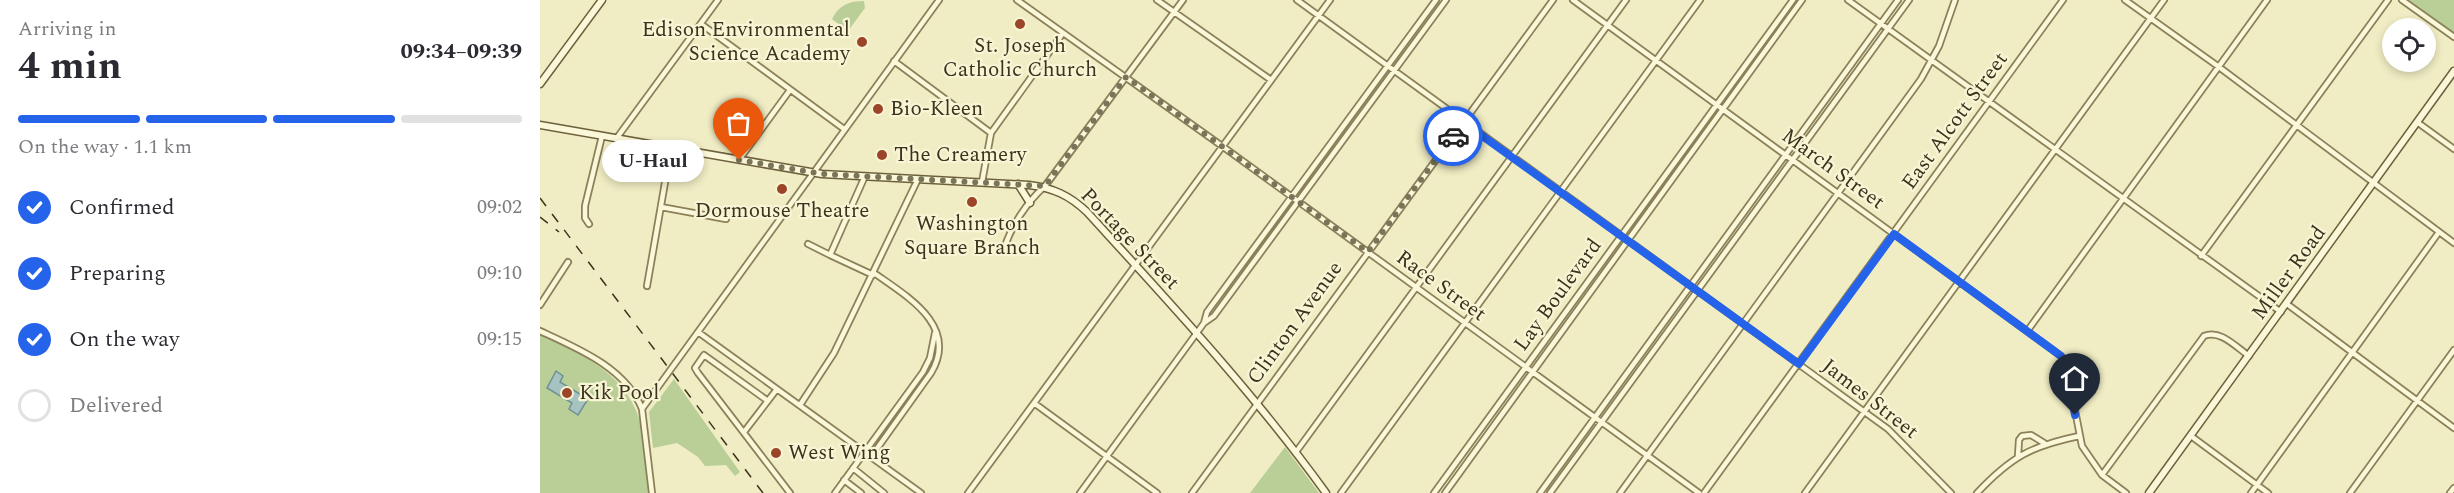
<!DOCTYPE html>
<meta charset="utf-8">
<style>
body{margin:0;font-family:Spectral,serif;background:#f7f7f7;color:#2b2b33;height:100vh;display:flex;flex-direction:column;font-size:22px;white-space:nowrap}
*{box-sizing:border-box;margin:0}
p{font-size:20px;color:#7c7c81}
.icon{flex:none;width:33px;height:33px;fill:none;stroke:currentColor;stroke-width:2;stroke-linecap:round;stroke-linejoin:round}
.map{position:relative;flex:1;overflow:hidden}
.drawer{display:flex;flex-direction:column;background:#fff;width:540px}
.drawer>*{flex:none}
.tools{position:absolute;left:1842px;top:18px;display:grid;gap:12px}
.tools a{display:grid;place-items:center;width:54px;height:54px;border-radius:50%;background:#fff;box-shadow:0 3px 9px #0003;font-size:30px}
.pin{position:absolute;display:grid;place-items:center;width:51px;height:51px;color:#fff;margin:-62px -26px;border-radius:50% 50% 50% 0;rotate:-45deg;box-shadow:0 0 6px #0007}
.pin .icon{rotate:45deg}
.courier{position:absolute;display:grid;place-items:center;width:60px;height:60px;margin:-30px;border:4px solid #2563eb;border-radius:50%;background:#fff;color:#222;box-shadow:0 2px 8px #0007}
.bubble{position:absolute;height:42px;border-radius:21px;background:#fff;box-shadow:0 3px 9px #0003;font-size:20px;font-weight:700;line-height:42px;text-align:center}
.summary em{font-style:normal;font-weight:700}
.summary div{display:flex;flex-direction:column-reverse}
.summary{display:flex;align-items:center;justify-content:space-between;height:102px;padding:0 18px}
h1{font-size:39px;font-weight:700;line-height:45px}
.bar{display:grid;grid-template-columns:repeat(4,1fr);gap:9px 6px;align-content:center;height:72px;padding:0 18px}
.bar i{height:8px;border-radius:4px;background:#e1e1e2}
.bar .current{background:#2563eb}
.bar p{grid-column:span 4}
ol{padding:0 18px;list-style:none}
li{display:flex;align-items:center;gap:18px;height:66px}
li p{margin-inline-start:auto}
li .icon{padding:6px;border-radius:50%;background:#2563eb;color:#fff;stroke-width:4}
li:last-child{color:#7c7c81}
li i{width:33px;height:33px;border:3px solid #e1e1e2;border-radius:50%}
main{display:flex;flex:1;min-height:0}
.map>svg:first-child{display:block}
.green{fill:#bace98}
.water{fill:#a6c3c1;stroke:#6c9291;stroke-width:1.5}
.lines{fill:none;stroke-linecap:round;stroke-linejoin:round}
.street-casing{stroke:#8b805a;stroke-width:8}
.secondary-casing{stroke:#6d613d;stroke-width:9}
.street{stroke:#faf8d8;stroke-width:4.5}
.secondary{stroke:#faf8d8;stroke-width:6}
.rail{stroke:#3b331e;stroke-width:1.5;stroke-dasharray:10 10;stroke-linecap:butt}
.done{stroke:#7a7458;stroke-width:6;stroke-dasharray:0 10.8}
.route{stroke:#2563eb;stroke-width:8}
.poi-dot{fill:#9c4428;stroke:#f7f5d4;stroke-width:2}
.labels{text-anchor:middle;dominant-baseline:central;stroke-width:4.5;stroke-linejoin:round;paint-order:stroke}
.poi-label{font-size:21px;fill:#3b331e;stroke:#f7f5d4;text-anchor:start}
.street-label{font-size:21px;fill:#3b331e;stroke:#f7f5d4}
</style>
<main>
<section class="drawer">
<div class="summary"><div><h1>4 min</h1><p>Arriving in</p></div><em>09:34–09:39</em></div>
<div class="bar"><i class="current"></i><i class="current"></i><i class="current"></i><i></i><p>On the way · 1.1 km</p></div>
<ol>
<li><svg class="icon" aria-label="check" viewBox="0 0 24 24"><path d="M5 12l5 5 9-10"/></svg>Confirmed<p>09:02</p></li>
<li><svg class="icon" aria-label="check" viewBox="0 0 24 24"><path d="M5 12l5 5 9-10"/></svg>Preparing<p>09:10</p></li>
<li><svg class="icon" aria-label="check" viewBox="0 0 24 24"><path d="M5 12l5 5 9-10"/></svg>On the way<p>09:15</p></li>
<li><i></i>Delivered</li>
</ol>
</section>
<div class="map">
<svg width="1914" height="493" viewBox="0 0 1914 493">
<rect width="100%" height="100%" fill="#f0edc4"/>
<path class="green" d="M1862,0H1914V37Z
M324,1L325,8L308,31L292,19C299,5 309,1 324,1Z
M0,335C46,356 89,375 102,428C107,449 107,472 110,493H0Z
M134,379L200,472L195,476L186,465L165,466L158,457L137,443L113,448L109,412Z
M745,447L779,493H710Z"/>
<path class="water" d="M16,371L23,376L20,382L48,399L38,415L29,409L32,403L7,388Z"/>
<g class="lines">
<g class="street-casing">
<path id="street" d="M477,0L682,146L1159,493
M617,0L731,80
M757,0L1348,429L1411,493
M1033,0L1521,356L1526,364L1542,446L1562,475L1586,493
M1308,0L1741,312
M1585,0L1679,67L1914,243
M1862,0L1914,37
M161,24L304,129
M354,61L451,133
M1877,122L1914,149
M76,139L178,0
M199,160L250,90
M325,176L290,255L333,275
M442,182L451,133L523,33
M121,207L186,219
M49,224L45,218V206L62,136
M268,244L290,255
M464,249C471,226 487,202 505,186L643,0
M1661,256L1848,0
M107,286L131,148
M1747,304L1914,428
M0,305L28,262
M664,323L667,312L896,0
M1488,330L1727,0
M0,331C37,348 86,368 102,409
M158,332L381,493
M228,401L164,355L155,368L158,373L250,493
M494,403L617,493
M260,405L294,353L378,179
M204,432L237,389
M1651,436L1728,493
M756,452L1086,0
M1478,456L1479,440L1482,436L1491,435L1504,443
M331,457L391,373C419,326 368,297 334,273
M313,468L344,493
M1562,475L1664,336C1680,329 1696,347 1709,356
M304,480L321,493
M112,493L102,409L399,0
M295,493L383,372L390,358L395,333
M428,493L790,0
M540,493L664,323L674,316L906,0
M652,493L1013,0
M801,493L1160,0
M894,493L1253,0
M905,493L1262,0
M1000,493L1358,0
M1010,493L1369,0
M1080,493L1381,79L1399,46L1415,0
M1164,493L1523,0
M1265,493L1624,0
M1437,493C1471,457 1491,446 1539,436
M1711,493L1899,232
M1810,493L1914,350
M1910,493L1914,488"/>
</g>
<g class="secondary-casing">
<path id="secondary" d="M0,84L62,0
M0,125L282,174L489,185C513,188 529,195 547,212C630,303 714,393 786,493
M478,184L490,203
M1609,493L1914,71"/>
</g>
<use href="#street" class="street"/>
<use href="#secondary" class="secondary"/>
<path class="rail" d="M0,198L223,493
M0,217L19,232"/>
</g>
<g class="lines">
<path class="done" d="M199,160L282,174L505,186L586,77L828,252L913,136"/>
<path class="route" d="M913,136L923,122L1259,364L1354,234L1521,356L1526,364L1535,415"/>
</g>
<g class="poi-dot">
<circle cx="480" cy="24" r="6"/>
<circle cx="322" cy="42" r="6"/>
<circle cx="338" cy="109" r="6"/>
<circle cx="342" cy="155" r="6"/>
<circle cx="242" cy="189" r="6"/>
<circle cx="432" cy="202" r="6"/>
<circle cx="27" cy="393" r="6"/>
<circle cx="236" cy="453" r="6"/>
</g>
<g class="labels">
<g class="poi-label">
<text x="310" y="30" text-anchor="end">Edison Environmental<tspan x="310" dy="24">Science Academy</tspan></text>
<text x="480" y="46" text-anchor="middle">St. Joseph<tspan x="480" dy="24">Catholic Church</tspan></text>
<text x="350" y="109">Bio-Kleen</text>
<text x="354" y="155">The Creamery</text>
<text x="242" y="211" text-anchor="middle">Dormouse Theatre</text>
<text x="432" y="224" text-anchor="middle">Washington<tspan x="432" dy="24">Square Branch</tspan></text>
<text x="39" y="393">Kik Pool</text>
<text x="248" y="453">West Wing</text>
</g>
<g class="street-label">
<text transform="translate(1415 121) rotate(-54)">East Alcott Street</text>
<text transform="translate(1293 169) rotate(36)">March Street</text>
<text transform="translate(590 239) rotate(46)">Portage Street</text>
<text transform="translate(1749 273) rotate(-54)">Miller Road</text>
<text transform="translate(901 286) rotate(36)">Race Street</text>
<text transform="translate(1018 295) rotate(-54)">Lay Boulevard</text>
<text transform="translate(755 323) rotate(-54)">Clinton Avenue</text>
<text transform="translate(1330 399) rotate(38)">James Street</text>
</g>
</g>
</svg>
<div class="tools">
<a><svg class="icon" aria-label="locate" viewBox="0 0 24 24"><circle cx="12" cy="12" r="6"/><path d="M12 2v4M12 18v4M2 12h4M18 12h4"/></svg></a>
</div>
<div class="pin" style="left:199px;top:160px;background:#ea580c"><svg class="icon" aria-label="bag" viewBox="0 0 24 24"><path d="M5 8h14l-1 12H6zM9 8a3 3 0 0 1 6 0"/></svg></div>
<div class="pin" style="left:1535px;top:415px;background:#1f2937"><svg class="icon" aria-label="home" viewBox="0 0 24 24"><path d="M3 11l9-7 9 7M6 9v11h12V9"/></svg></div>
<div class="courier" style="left:913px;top:136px"><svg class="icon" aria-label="car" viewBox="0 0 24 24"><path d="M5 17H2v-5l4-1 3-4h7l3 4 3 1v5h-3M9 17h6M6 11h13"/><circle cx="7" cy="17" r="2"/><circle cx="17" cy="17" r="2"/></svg></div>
<div class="bubble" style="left:62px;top:140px;width:102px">U-Haul</div>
</div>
</main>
